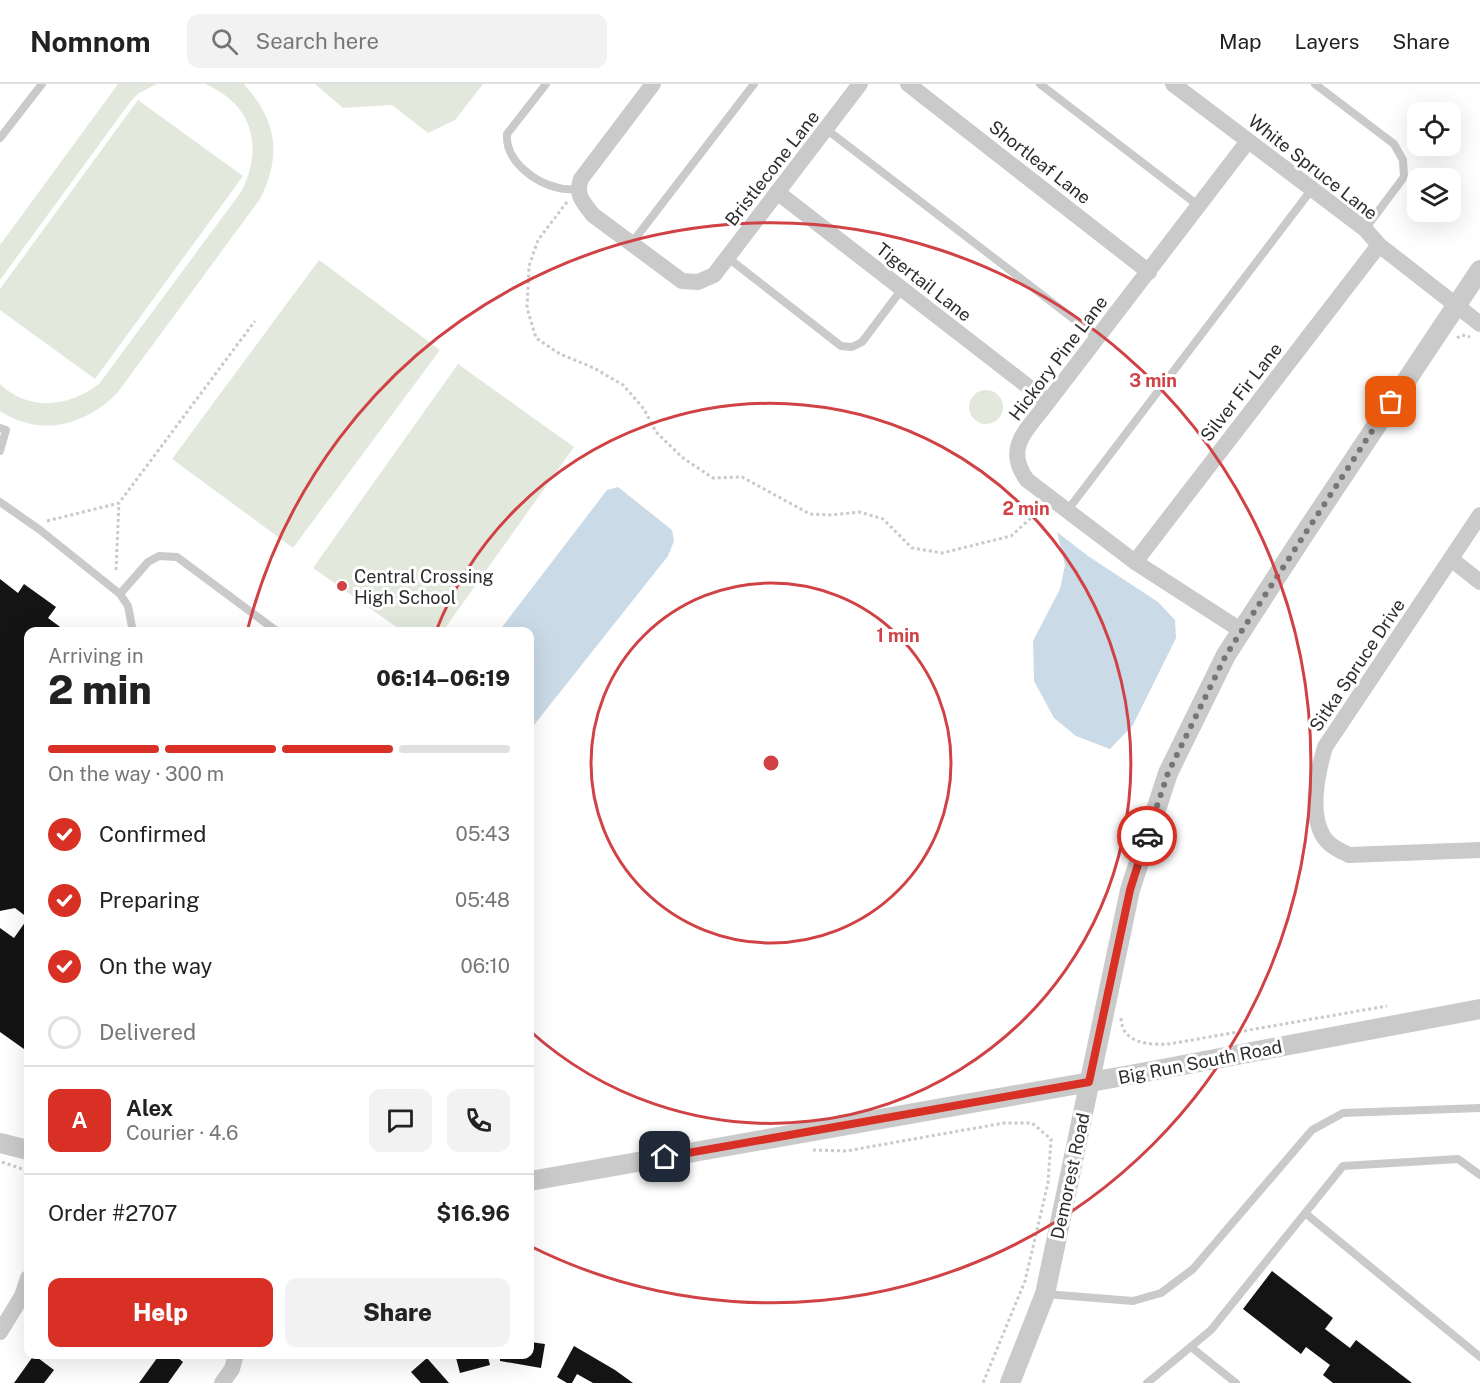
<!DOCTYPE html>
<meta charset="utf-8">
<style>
body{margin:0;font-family:"Public Sans",sans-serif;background:#f2f2f2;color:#222;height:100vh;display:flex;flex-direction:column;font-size:22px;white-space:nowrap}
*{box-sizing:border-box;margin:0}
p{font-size:20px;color:#767676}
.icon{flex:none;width:33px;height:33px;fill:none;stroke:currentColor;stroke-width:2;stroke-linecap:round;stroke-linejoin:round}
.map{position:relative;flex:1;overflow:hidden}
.details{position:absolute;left:24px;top:543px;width:510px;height:732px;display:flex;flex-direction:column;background:#fff;border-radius:12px;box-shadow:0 6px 24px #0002}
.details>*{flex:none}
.controls{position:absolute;left:1407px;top:18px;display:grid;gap:12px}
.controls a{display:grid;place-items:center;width:54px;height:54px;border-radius:12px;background:#fff;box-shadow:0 6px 24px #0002;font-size:30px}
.pin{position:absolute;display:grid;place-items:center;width:51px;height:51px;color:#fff;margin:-26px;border-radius:12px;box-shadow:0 3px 9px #0006}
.courier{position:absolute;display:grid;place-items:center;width:60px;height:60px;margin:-30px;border:4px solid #d93025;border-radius:50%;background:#fff;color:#222;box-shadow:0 2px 8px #0007}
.overview em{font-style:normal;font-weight:800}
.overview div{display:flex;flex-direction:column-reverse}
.overview{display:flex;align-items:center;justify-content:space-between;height:102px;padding:0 24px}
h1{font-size:39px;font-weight:800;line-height:45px}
.bar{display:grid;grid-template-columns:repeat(4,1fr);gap:9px 6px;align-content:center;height:72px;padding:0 24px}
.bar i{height:8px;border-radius:4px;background:#e0e0e0}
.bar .selected{background:#d93025}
.bar p{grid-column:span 4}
.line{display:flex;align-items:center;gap:15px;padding:0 24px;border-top:2px solid #e0e0e0}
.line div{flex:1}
.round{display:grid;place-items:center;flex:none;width:63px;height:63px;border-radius:12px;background:#f2f2f2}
ol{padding:0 24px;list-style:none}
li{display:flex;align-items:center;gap:18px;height:66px}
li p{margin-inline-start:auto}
li .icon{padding:6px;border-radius:50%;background:#d93025;color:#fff;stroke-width:4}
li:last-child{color:#767676}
li i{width:33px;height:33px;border:3px solid #e0e0e0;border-radius:50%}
.button{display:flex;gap:12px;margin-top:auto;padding:12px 24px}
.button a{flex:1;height:69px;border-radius:12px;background:#d93025;color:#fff;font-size:24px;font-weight:800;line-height:69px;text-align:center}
.button a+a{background:#f2f2f2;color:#222}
header{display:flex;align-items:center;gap:36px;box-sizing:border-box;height:84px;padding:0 30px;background:#fff;border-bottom:2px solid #e0e0e0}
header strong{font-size:28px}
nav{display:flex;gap:33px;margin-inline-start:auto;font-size:21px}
.search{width:420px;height:54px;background:#f2f2f2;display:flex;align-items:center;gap:15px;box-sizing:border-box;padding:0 21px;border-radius:12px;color:#767676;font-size:22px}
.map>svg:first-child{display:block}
.green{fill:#e2e9dc}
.water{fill:#cadae6}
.building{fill:#141414}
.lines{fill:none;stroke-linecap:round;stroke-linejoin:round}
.path{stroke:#cacaca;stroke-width:3;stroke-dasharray:3 3;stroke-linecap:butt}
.service{stroke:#cacaca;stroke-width:8}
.minor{stroke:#cacaca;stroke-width:16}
.tertiary{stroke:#cacaca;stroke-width:20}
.done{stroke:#767676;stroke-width:6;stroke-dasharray:0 10.8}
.route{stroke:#d93025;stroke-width:8}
.ring{fill:none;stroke:#d04245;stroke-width:3}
.poi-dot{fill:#d04245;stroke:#fff;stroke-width:2}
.labels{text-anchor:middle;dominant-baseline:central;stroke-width:6;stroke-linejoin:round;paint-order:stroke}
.street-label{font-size:18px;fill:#2d2d2d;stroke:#fff}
.poi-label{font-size:18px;fill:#2d2d2d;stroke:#fff;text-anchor:start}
.centre{fill:#d04245;stroke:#fff;stroke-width:3}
.ring-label{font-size:18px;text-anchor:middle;font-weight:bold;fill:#d04245;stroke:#fff;stroke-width:6;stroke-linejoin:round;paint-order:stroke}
</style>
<header>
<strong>Nomnom</strong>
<div class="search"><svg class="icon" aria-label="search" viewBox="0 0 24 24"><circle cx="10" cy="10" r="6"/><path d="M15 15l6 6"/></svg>Search here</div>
<nav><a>Map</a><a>Layers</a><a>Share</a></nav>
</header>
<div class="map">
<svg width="1480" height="1299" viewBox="0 0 1480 1299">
<rect width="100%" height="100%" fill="#fff"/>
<path class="green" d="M118,0H157L139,9L131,17L0,196V161Z
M205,0H244C277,37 282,71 260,115L118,308C87,341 40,354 0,327V300C29,328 69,323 99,300L241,108C264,64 253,20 205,0Z
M315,0H483L455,36L428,49L392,21L343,24Z
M138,16L243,92L95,295L0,226V205Z
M319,176L440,266L293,464L172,375Z
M458,280L574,363L443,547H402L313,484Z
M969 323a17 17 0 1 1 34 0a17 17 0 1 1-34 0Z"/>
<path class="water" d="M618,403L672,446L674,457L668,472L530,646V548L499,547L607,406Z
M1057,448L1088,472L1158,518L1175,536L1176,554L1133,641L1110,665L1076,652L1054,634L1034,597L1033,557L1060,505L1065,481Z"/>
<path class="building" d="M0,495L18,509L24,500L56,523L48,534L67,548H28V958L24,965L0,948V844L14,854L28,834L15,824L0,827Z
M1272,1187L1333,1234L1325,1245L1350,1264L1356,1256L1412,1299H1333L1323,1291L1330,1281L1306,1263L1301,1270L1243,1225Z
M530,1258L545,1260L541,1284L500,1277V1270H530Z
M574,1262L615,1286L633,1299H593L577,1290L572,1299H567L557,1293Z
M160,1270H173L183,1278L168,1299H139Z
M455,1270H487L490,1281L460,1289Z
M34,1271L54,1286L44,1299H14Z
M427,1274L449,1299H421L411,1288Z"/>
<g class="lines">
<path class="path" d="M567,118L538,156L529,182L527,224L536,254L560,270L594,284L623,301L644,325L656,348L683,374L713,394L742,393L810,430L831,431L860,428L883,435L912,464L942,469L1011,452L1031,434L1038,421
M1457,254L1462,251L1470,253
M47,437L119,419L255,237
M116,486L119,419
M1121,934C1122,960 1150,961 1169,960L1387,922
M813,1066L846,1067L1004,1039H1032L1051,1055L1048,1099L1025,1197L983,1299
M2,1078L25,1086L28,1095"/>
<path class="service" d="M546,0L507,50C505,77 535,99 559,104C565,106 571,105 578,105
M1040,0L1199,122
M1315,0L1394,60L1403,76L1404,93L1365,145
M826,45L1097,253
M0,54L42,0
M631,160L754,0
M727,173L841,262L852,263L862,258L902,205
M0,344L6,346L0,367
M0,418L40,446L120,510L128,522L133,548
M1067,427L1312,105
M120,510L148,478L159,472L177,473L278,548
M1305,1129L1480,1273
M1046,1210L1133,1217L1161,1209L1193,1185L1312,1046L1343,1029L1480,1024
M1191,1263L1236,1299
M1147,1299L1211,1246L1343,1082L1458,1075L1480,1091"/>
<path class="minor" d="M653,0L581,95C575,111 583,118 593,131L682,197L698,198L714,191L860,0
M908,0L1149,188
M1173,0L1365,145L1379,161L1480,240
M777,108L1048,318
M1480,431L1325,663C1318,687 1309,728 1323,752C1329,762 1339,766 1349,771L1480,766
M1451,475L1480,498
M1135,478L1379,161
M1242,547L1135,478L1027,396C1003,363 1028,345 1048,318L1248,57
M0,1248L22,1212L28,1194
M222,1299L232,1285L236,1270"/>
<path class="tertiary" d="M0,1059L28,1066
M530,1097L1141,989L1480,925
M1010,1299L1045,1210L1130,806L1168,689L1226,571L1301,455L1480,186"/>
</g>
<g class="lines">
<path class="done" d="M1147,752L1168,689L1226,571L1391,318"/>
<path class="route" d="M665,1073L1089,998L1130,806L1147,752"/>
</g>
<g class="ring">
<circle cx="771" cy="679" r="180"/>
<path d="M436 547A360 360 0 1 1 530 947"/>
<path d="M248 544A540 540 0 1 1 530 1162"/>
</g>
<circle class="poi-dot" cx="342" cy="502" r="6"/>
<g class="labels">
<g class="street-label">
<text transform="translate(1040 78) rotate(38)">Shortleaf Lane</text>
<text transform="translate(1313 83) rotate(38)">White Spruce Lane</text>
<text transform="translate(772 84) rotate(-52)">Bristlecone Lane</text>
<text transform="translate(924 198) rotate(38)">Tigertail Lane</text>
<text transform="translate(1058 274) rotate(-53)">Hickory Pine Lane</text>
<text transform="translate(1241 308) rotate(-52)">Silver Fir Lane</text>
<text transform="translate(1357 581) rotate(-56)">Sitka Spruce Drive</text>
<text transform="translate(1200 978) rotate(-11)">Big Run South Road</text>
<text transform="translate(1070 1092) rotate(-78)">Demorest Road</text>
</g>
<g class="poi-label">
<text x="354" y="492">Central Crossing<tspan x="354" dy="21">High School</tspan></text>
</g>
</g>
<circle cx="771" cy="679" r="9" class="centre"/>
<g class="ring-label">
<text x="1153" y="303">3 min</text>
<text x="1026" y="431">2 min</text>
<text x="898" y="558">1 min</text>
</g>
</svg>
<div class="controls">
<a><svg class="icon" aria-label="locate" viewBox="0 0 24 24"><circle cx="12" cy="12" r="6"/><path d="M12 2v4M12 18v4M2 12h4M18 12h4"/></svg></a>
<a><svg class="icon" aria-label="layers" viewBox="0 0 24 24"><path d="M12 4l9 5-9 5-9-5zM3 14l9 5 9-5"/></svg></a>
</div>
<div class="pin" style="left:1391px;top:318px;background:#ea580c"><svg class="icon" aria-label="bag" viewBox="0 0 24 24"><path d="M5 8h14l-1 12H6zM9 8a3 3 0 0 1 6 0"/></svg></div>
<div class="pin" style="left:665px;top:1073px;background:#1f2937"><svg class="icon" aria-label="home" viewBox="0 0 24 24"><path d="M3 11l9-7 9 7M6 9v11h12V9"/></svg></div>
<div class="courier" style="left:1147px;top:752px"><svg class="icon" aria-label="car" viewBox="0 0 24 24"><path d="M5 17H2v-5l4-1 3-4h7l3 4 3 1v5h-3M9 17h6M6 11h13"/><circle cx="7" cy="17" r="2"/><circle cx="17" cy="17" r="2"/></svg></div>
<section class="details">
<div class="overview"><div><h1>2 min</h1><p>Arriving in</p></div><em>06:14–06:19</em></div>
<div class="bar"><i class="selected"></i><i class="selected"></i><i class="selected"></i><i></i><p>On the way · 300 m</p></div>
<ol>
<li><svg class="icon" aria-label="check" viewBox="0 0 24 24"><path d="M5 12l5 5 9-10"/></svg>Confirmed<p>05:43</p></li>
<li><svg class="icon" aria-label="check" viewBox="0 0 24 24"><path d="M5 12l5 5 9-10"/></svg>Preparing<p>05:48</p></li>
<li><svg class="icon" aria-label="check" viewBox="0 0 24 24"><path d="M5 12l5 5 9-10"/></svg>On the way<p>06:10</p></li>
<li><i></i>Delivered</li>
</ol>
<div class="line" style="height:108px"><b class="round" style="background:#d93025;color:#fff">A</b><div><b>Alex</b><p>Courier · 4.6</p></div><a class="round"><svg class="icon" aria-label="chat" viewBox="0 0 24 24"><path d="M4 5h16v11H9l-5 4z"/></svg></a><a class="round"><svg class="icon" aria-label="phone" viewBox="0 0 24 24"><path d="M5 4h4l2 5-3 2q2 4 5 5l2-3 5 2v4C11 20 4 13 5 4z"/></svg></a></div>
<div class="line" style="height:78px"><div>Order #2707</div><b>$16.96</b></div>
<div class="button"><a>Help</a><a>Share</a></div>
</section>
</div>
